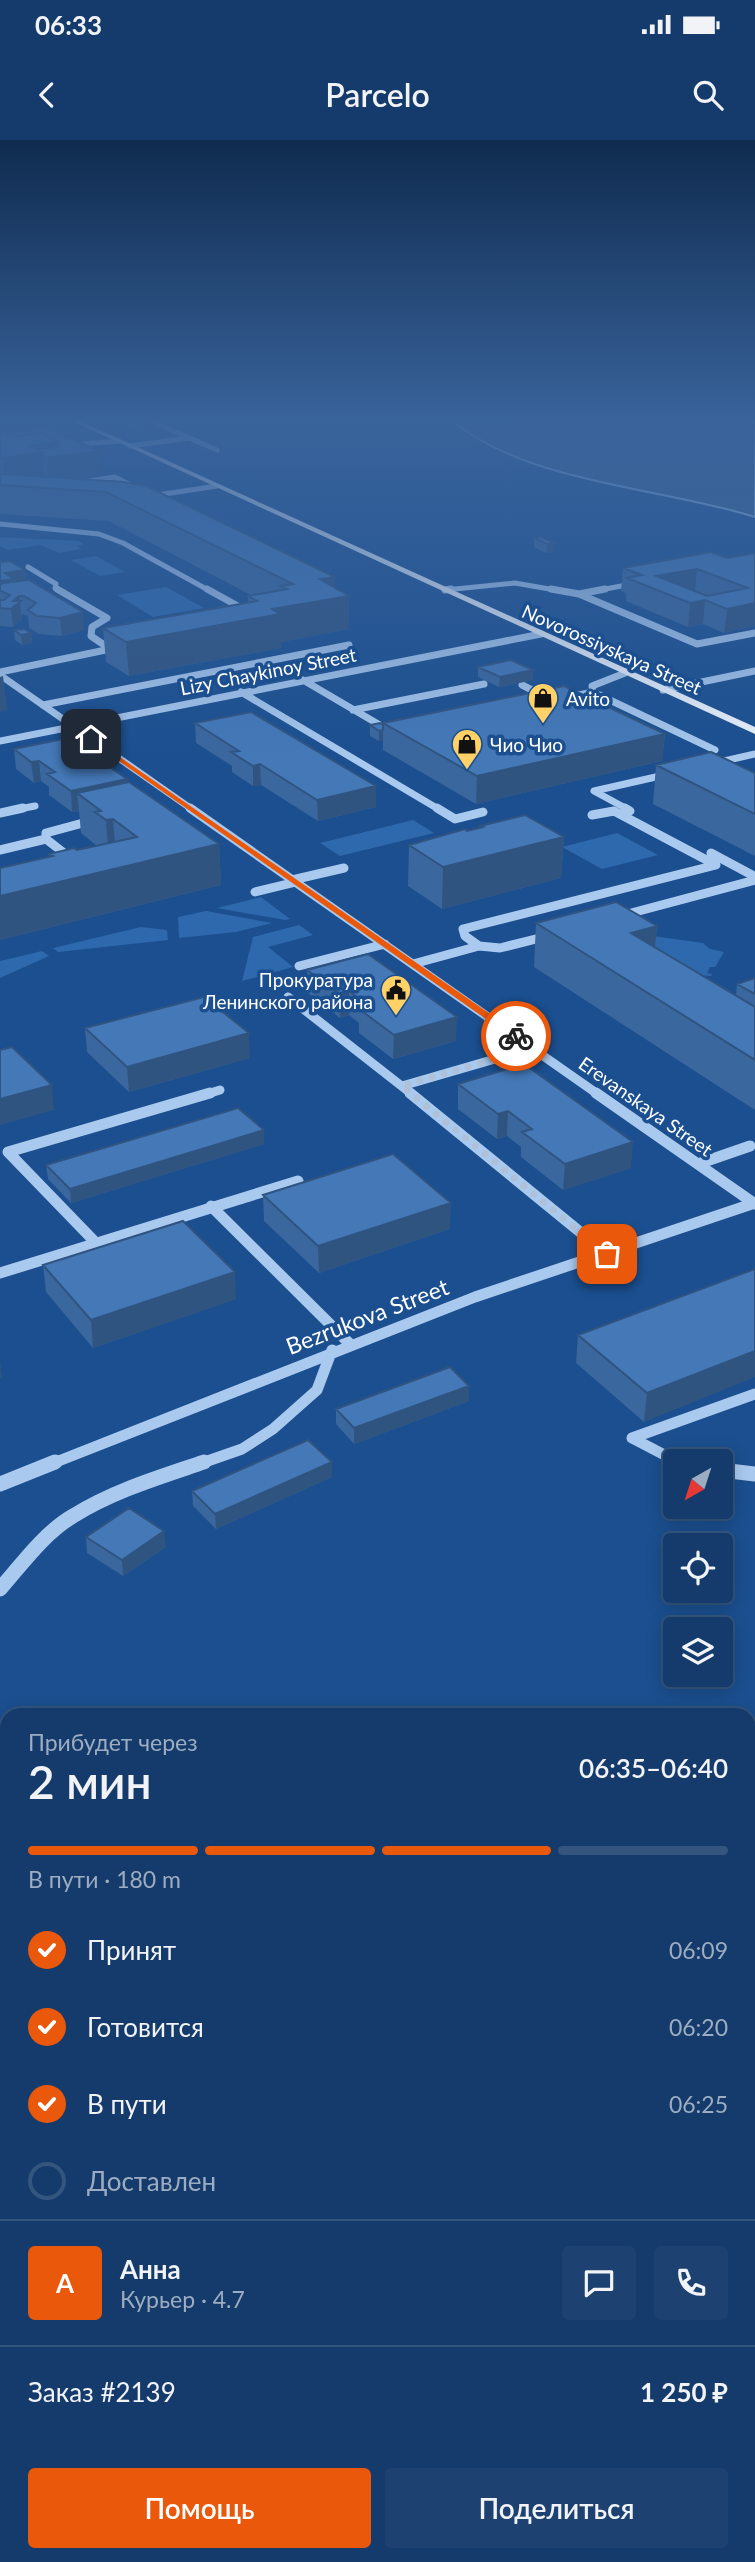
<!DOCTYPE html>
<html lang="ru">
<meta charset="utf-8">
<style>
body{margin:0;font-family:Lato,sans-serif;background:#1d4271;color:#f1f3f6;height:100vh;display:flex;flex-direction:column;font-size:26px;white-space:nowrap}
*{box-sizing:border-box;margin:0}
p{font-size:23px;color:#9dadc1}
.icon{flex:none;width:38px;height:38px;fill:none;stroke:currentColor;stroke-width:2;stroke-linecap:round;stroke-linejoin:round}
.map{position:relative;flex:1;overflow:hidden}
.drawer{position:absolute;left:0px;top:1568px;width:756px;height:854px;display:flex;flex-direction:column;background:#143b6b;border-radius:21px 21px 0 0;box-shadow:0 4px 18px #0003,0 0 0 2px #33557e}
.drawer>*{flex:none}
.needle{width:46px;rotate:219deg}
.tools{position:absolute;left:663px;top:1309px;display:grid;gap:14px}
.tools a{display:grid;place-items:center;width:70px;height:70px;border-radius:7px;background:#143b6b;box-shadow:0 4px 18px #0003,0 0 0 2px #33557e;font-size:35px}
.pin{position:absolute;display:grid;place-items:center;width:60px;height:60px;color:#fff;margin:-30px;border-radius:14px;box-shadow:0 4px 10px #0006}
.courier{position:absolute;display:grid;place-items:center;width:70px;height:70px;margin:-35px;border:5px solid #ea580c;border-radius:50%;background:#fff;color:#222;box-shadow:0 2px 9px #0007}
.summary em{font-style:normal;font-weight:600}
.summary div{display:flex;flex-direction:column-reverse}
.summary{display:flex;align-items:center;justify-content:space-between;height:119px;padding:0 28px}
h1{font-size:46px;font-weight:600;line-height:52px}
.bar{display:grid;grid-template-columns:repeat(4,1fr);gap:10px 7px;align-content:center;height:84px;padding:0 28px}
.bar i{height:9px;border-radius:5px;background:#33557e}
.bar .active{background:#ea580c}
.bar p{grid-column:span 4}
.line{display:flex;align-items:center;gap:18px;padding:0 28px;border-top:2px solid #33557e}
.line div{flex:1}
.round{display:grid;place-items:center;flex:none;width:74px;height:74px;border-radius:7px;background:#1d4271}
ol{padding:0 28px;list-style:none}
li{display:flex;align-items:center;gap:21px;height:77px}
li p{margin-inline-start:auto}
li .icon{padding:7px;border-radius:50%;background:#ea580c;color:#fff;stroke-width:4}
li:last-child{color:#9dadc1}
li i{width:38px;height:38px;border:4px solid #33557e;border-radius:50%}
.primary-button{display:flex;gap:14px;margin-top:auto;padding:14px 28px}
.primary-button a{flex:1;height:80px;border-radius:7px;background:#ea580c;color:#fff;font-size:28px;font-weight:600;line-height:80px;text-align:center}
.primary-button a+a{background:#1d4271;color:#f1f3f6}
.status{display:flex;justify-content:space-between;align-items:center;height:49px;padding:0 35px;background:#143b6b;direction:ltr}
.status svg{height:19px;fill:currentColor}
header{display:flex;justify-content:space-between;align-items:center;height:91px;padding:0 28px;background:#143b6b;font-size:32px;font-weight:600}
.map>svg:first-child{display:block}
.green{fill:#2e69ad}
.water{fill:#3c6290;stroke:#9cc4f0;stroke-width:2}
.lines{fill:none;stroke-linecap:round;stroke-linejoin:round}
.minor-far5{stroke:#a9c9ee;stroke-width:5}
.minor-far4{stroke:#a9c9ee;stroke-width:7}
.minor-far3{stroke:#a9c9ee;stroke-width:9}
.minor-far2{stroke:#a9c9ee;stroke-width:11}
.minor-far1{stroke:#a9c9ee;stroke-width:15}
.minor{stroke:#a9c9ee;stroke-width:19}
.major{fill:#f0f6ff;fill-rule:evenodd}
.wall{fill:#3a679d}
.shaded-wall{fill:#305480}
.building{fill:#4478b7;stroke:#305480;stroke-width:2;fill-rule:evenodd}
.route{fill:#ea580c}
.done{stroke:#afc1d8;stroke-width:7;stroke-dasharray:0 12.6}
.labels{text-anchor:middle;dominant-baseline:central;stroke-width:7;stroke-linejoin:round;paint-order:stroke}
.far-street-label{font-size:19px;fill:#fff;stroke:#1b4f8f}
.far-poi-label{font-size:19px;fill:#fff;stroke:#1b4f8f;text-anchor:start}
.street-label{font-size:23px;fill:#fff;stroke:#1b4f8f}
</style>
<div class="status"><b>06:33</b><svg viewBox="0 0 49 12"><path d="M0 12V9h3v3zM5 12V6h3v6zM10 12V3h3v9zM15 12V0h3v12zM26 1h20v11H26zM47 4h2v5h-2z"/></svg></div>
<header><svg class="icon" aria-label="back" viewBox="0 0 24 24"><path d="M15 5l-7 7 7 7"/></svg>Parcelo<svg class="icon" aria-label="search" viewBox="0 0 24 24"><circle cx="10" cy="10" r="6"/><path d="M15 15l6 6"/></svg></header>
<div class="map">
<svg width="755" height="2422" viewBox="0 0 755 2422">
<rect width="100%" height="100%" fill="#1b4f8f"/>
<path class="green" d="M0,397L78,401L84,404L77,406L81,409L59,413L41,405L8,410L0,406Z
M96,416L125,432L100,436L71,420Z
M166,447L204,468L153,477L117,455Z
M413,680L434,693L340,716L320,703Z
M617,693L658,715L602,729L562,707Z
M261,757L290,779L285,780L217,768Z
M206,771L272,783L236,792L179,798L178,777Z
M299,785L313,795L268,807L293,827L242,841L253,797Z
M141,787L167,790L168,800L58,812L53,808Z
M646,795L703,803L710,809L724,812L715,827H710L707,833L712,834L711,836L694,835L644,805Z
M42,811L49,816L0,838V821Z"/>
<path class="water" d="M452,281H755V377C661,347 530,344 452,281Z"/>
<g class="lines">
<path class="minor-far5" d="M155,283L217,310
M70,305L119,301
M130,306L189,298
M82,342L115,337L138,349
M151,356L217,346
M0,384L99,394L123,403L210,451
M28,427L56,444L55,448L60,451
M445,450L515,443L561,451
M595,451L637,443"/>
<path class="minor-far4" d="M57,449L107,478L92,487L91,496L110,509
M207,449L245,470L242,473
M551,449L579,454L697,504L755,493
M445,450L451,449
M579,454L605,449
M0,532L120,507
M0,535L193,670
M303,540L390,591
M522,545L550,559
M663,550L755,531
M241,552L440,670
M593,552L592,546L625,533
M565,558L593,552L715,610
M43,565L349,505
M353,570L484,544
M0,601L541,494
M711,624L755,614
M14,670L35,666
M629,670L594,651L669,634"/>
<path class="minor-far3" d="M190,668L599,955
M437,668L455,679L483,672
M625,668L630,671
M0,673L23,668
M0,710L46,699
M711,713L752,735
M73,720L46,699V693L94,680
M292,740L344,728
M255,752L296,742
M620,776L755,740
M479,806L465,796L463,789L716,725L614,671L592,675
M413,824L479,806L500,808L552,795
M299,826L385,804
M288,857L413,955
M402,946L533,908
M204,955L220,950"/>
<path class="minor-far2" d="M410,953L607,1114
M596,953L755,1064
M698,1024L750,1006
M211,1066L350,1204
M97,1104L8,1012L210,953
M0,1133L298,1041
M632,1298L755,1254
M632,1298L676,1321
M51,1324L475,1157L755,1063
M199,1324L242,1309L273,1289L317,1250L332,1210"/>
<path class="minor-far1" d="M721,1330L755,1334
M0,1344L55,1322
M0,1449C22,1424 44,1393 73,1376C113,1351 160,1337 204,1322"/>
<path class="minor" d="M749,1835H755
M749,2144L755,2143
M0,2203H7"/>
<path class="major" d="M72,281H80L755,587V594Z"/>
</g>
<path class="wall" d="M0,281H38V289L100,335L72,338L335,437V448L349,489L281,502V508L129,536L106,522L103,488L248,462V456L251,455L109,381L0,374Z
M119,281H145L153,292L143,293L119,282Z
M534,398L554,403V412L546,413L534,407Z
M755,413V486L724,493L703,484L688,487L626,461V453L621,451L623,428L727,418Z
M0,422L25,430L26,439L14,441L84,490L62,496L39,494L29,488L28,476L22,474V479L13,487L0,486Z
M14,490L31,493L32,503L22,505L15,500Z
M478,527L533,540L499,547L478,537Z
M195,583L376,667L318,681L261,645L253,646L232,632V626L196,603Z
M383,583L665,594L662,621L476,664L383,610V601H379L370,596V585H383Z
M14,609L127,643L219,704L221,745L0,800V728L49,717V714L77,710L97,706L81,693L79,671L72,672L49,655V647L41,641L34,643L16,629Z
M656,625L755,633V716L653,664Z
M480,686L564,697L561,738L442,769L408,746L409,705L480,688Z
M536,783L657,786L655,807L736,855L737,844L755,838V970L534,827Z
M307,830L456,901L393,919L359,893V883L349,875L340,878L308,853Z
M85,888L250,918L129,952L87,912Z
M458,944L631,1028L563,1050L521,1017V1007L507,996L497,999L458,969Z
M264,990V1004L71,1063L48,1039L46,1025Z
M263,1055L450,1089L319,1133L264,1081Z
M43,1125L236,1159L93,1208L46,1152Z
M755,1129L644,1282L576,1223L578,1195Z
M469,1246V1261L354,1304L336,1284V1269Z
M332,1322V1337L216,1389L193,1366L192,1351Z
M86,1397L166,1407L123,1436L87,1413Z
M755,1649V1790L749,1791V1650Z
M755,2238V2383L749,2384V2239Z
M0,2291H7V2414L0,2415Z"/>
<path class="shaded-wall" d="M14,281H38L39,298L99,311L100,335L48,342L46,318L43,317L45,340L5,345L1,283Z
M153,284V292L143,293V285Z
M554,403V412L546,413L547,404Z
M697,429L695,452L656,436Z
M25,430L26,439L14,441L0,450V441L5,433Z
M335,437V458L349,456V489L281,502V508L129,536L126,502L272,469L320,439Z
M19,456L22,479L13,487L11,469L13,461Z
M705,460L703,484L688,487L690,463Z
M755,463V486L724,493L727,469Z
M83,472L84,490L62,496L60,478Z
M31,493L32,503L22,505L21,495Z
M533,530V540L499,547L500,537Z
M3,536L7,570L0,572V537Z
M383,590V601H379V591Z
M665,594L662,621L476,664L477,636Z
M39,621L41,641L34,643L31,622Z
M260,624L261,645L253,646V626Z
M127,639L128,660L77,653L79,671L72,672L71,651Z
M376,646V667L318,681L317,660Z
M113,679L116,719L109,721L106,680Z
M564,697L561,738L442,769L443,727Z
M219,704L221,745L0,800V756Z
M657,786L653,829L631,793Z
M349,851V875L340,878V854Z
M457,877L456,901L393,919L394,895Z
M249,893L250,918L129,952L127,927Z
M52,945L54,970L0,985V959Z
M508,971L507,996L497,999L498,974Z
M264,990V1004L71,1063L70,1049Z
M633,1002L631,1028L563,1050L565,1024Z
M451,1063L450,1089L319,1133L318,1106Z
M235,1132L236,1159L93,1208L91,1180Z
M755,1203V1237L644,1282L647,1253Z
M0,1220L2,1237L0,1238Z
M469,1246V1261L354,1304V1288Z
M332,1322V1337L216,1389L215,1374Z
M164,1391L166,1407L123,1436L122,1420Z"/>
<path class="building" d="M132,281H145L153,284L143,285Z
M48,288L99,311L46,318L43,317L42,312L37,309L58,307V302L40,293L13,297L4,293Z
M0,291L13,297L40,293L58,302L30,306L42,312L3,318L0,317Z
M0,334L124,342L146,346L335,437L320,439L349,456L272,469L280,474L126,502L103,488L257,461L248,456L287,449L281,446L293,444L106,352L0,345Z
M541,397L554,403L547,404L534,398Z
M711,412L727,418L755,413V463L727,469L705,460L690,463L627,438L642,435L623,428ZM697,429L748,448L707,456L656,436Z
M10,421L25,430L5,433L14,439L0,441V422Z
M29,440L83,472L60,478L37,476L28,470L36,463L24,456H19L13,461H21L11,469L0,468V460H4L10,455L0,451V445L3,443Z
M24,489L31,493L21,495L14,490Z
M511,520L533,530L500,537L478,527Z
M564,546L665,594L477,636L383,583Z
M251,572L376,646L317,660L260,624L253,626L231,612L239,611L195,583Z
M380,583L383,585V590L379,591L370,585Z
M68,598L127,639L71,651L47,634L55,632L39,621L31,622L14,609Z
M711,612L755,633V674L656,625Z
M129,642L219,704L0,756V728L53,716L49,714L74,708L77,710L137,697L113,679L106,680L95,672L101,671L77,653Z
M525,675L564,697L443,727L409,705L465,689L467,691L483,687L480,686Z
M616,762L657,786L631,793L755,867V920L536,783Z
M368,814L457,877L394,895L359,869L369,866L349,851L340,854L307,830Z
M755,838V854L737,844Z
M204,857L249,893L127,927L85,888Z
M12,907L52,945L0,959V910Z
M524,924L633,1002L565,1024L522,992L532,989L508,971L498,974L458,944Z
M238,968L264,990L70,1049L46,1025Z
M393,1014L451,1063L318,1106L263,1055Z
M183,1081L235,1132L91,1180L43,1125Z
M755,1129V1211L647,1253L578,1195Z
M450,1227L469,1246L354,1288L336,1269Z
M308,1300L332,1322L215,1374L192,1351Z
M129,1368L164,1391L122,1420L86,1397Z
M755,1649V1760H749V1650Z
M755,2238V2368H749V2239Z
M0,2291H7V2398L0,2399Z"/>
<linearGradient id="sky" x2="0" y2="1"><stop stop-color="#0f2b4f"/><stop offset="0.45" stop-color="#39639b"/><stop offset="1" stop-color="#39639b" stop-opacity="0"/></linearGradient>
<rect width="755" height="620" fill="url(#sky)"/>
<path class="route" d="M91,597L519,894V898H513L89,600Z"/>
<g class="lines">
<path class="done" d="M516,896L533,908L402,946L607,1114"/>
</g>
<defs>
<g id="shop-pin" transform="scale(1.575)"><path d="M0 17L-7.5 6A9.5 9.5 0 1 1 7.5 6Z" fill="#ffd166" stroke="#1b4f8f"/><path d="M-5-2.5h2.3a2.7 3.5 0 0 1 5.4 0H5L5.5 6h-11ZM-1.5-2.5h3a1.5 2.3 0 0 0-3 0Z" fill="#111"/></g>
<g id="civic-pin" transform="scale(1.575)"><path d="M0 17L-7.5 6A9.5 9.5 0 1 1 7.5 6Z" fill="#ffd166" stroke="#1b4f8f"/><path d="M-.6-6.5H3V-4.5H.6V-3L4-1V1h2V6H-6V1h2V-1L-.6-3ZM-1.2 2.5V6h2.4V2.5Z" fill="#111"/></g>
</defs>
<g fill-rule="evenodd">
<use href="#shop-pin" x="543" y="558"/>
<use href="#shop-pin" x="467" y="604"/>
<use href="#civic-pin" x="396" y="850"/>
</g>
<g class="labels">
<g class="far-street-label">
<text transform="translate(612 509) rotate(24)">Novorossiyskaya Street</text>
<text transform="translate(268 531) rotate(-11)">Lizy Chaykinoy Street</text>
<text transform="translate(646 966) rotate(35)">Erevanskaya Street</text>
</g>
<g class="far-poi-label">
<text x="566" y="558">Avito</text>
<text x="490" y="604">Чио Чио</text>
<text x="373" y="839" text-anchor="end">Прокуратура<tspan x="373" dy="22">Ленинского района</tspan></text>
</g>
<g class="street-label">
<text transform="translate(367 1176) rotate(-21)">Bezrukova Street</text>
</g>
</g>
</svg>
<div class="tools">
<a><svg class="needle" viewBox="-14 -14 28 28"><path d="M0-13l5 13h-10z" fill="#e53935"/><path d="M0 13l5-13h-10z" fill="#9dadc1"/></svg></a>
<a><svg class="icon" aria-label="locate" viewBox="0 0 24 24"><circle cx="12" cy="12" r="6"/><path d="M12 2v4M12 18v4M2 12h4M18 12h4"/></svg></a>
<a><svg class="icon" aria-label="layers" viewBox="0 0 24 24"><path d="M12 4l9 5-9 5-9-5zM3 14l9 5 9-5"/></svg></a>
</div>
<div class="pin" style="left:607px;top:1114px;background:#ea580c"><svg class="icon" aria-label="bag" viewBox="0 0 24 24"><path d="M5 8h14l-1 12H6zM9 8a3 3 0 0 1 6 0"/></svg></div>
<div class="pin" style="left:91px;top:599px;background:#1f2937"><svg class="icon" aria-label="home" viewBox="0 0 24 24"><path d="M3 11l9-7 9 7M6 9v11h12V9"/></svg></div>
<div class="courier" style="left:516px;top:896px"><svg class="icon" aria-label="bike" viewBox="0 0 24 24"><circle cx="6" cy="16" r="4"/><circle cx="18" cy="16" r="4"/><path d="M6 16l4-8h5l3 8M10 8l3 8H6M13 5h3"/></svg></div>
<section class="drawer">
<div class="summary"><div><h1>2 мин</h1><p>Прибудет через</p></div><em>06:35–06:40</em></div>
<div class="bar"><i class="active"></i><i class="active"></i><i class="active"></i><i></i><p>В пути · 180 m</p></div>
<ol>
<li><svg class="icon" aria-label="check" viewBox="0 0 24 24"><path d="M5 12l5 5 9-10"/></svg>Принят<p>06:09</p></li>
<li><svg class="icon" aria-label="check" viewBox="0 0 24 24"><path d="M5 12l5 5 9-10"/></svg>Готовится<p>06:20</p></li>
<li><svg class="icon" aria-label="check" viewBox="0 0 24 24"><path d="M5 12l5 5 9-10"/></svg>В пути<p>06:25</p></li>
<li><i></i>Доставлен</li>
</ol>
<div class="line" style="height:126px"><b class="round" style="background:#ea580c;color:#fff">А</b><div><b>Анна</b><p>Курьер · 4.7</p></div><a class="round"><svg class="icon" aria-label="chat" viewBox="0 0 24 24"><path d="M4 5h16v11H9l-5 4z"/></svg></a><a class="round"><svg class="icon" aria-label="phone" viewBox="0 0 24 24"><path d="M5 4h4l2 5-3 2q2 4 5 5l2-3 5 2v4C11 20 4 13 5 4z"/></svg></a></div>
<div class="line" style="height:91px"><div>Заказ #2139</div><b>1 250 ₽</b></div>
<div class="primary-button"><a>Помощь</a><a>Поделиться</a></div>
</section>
</div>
